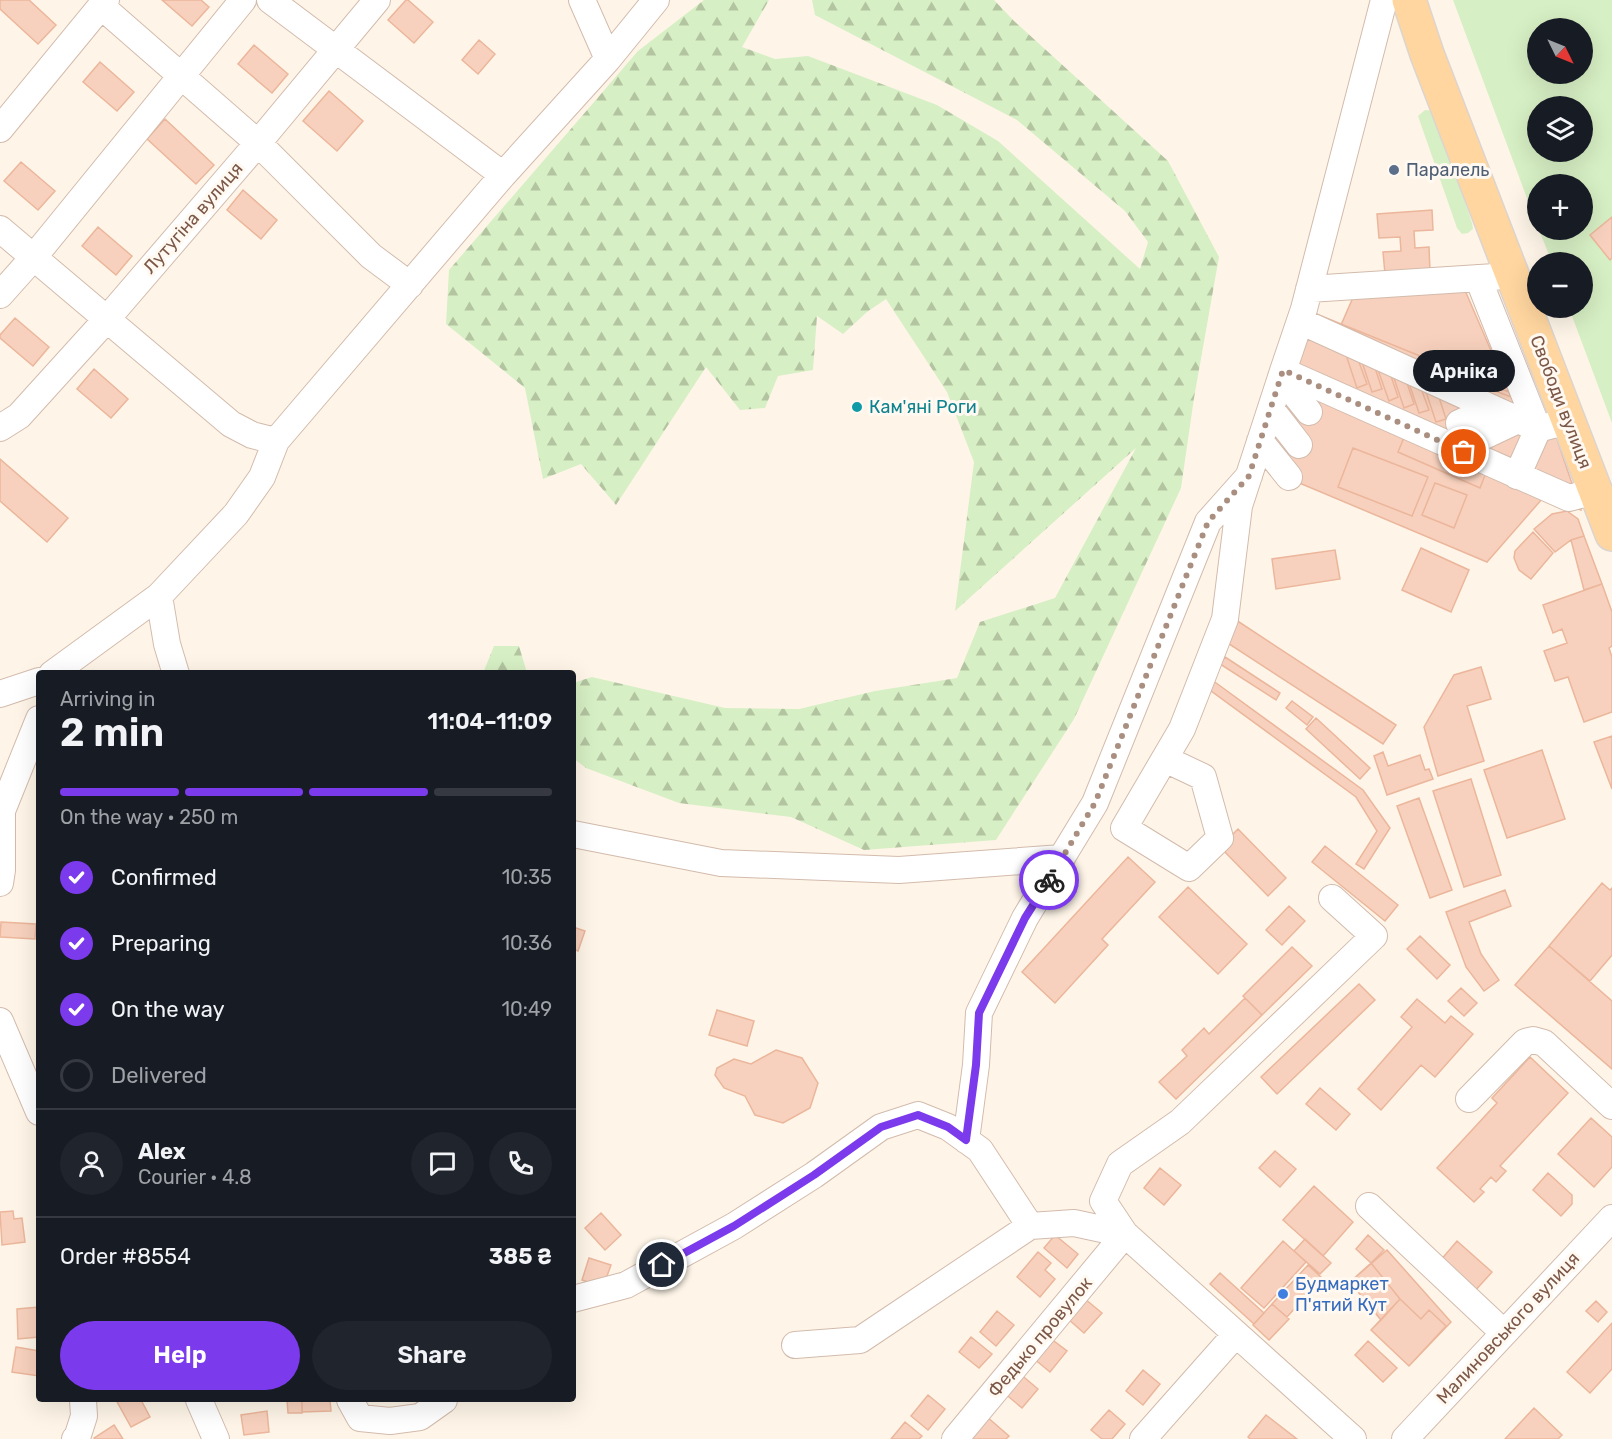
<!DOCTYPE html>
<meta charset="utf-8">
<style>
body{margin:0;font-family:Rubik,sans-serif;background:#20242c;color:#f1f3f6;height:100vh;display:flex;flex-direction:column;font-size:22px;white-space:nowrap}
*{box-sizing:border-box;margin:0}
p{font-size:20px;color:#9ea1a6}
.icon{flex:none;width:33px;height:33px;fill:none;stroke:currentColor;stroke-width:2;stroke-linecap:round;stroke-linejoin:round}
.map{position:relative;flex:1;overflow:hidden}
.sheet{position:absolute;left:36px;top:670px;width:540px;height:732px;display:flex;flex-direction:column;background:#171b24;border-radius:6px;box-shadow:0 6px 24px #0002}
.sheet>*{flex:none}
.needle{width:39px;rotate:133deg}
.tools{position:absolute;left:1527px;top:18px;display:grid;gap:12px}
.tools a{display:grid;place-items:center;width:66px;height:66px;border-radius:50%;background:#171b24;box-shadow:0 6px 24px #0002;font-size:30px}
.pin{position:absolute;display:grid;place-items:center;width:51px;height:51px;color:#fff;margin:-26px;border:3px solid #fff;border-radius:50%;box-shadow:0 2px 6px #0007}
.courier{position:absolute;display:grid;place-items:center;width:60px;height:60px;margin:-30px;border:4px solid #7c3aed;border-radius:50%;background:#fff;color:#222;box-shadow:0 2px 8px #0007}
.bubble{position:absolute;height:42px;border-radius:21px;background:#171b24;box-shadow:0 6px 24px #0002;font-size:20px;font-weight:600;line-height:42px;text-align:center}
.head em{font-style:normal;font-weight:600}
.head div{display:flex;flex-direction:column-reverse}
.head{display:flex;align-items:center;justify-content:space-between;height:102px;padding:0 24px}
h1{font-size:39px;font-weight:600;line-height:45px}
.bar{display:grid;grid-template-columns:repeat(4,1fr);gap:9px 6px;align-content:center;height:72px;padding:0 24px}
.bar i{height:8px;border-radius:4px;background:#363941}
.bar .on{background:#7c3aed}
.bar p{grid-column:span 4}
.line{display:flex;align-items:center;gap:15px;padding:0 24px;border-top:2px solid #363941}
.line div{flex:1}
.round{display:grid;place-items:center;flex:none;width:63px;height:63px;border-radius:32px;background:#20242c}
ol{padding:0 24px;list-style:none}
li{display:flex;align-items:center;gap:18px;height:66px}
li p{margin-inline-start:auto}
li .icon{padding:6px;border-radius:50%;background:#7c3aed;color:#fff;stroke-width:4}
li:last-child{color:#9ea1a6}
li i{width:33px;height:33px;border:3px solid #363941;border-radius:50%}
.cta{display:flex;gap:12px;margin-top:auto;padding:12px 24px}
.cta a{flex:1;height:69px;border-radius:36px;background:#7c3aed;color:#fff;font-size:24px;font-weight:600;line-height:69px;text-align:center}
.cta a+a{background:#20242c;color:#f1f3f6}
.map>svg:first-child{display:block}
.grass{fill:#d7efc4;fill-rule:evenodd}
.forest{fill:url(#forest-firs)}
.building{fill:#f7d1bd;stroke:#ebb69b;stroke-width:1.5}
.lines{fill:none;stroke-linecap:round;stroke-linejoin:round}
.minor-casing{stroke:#d3bbac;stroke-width:28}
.major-casing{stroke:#ddd4cf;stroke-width:36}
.minor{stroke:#fff;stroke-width:26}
.major{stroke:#ffd69f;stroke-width:33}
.done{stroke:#aa8f80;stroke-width:6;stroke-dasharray:0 10.8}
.route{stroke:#7c3aed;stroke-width:8}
.service-dot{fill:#5c6f8a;stroke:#fff9f1;stroke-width:2}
.culture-dot{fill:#0f9aa8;stroke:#fff9f1;stroke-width:2}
.shop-dot{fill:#3f7fe0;stroke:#fff9f1;stroke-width:2}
.labels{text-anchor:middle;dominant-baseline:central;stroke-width:6;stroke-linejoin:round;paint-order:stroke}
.service-label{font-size:18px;fill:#4e5e75;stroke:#fff9f1;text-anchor:start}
.street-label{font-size:18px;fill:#7c5848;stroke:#fff9f1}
.culture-label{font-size:18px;fill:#0d838f;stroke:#fff9f1;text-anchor:start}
.shop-label{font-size:18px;fill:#366cbe;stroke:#fff9f1;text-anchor:start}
</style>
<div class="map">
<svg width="1612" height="1439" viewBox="0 0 1612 1439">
<defs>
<pattern id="forest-firs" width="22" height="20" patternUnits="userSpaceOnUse" patternTransform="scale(1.5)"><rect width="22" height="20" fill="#d7efc4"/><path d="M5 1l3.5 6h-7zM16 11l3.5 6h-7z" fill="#b3c4a1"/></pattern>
</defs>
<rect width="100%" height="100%" fill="#fef5e8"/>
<path class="grass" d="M1453,0H1612V423L1569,308H1582V262H1552L1539,230H1582V184H1538L1537,225ZM1538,28H1582V74H1538ZM1538,106H1582V152H1538Z
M1425,110L1434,111L1438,120L1472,223L1473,229L1468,233L1462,234L1457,228L1418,116Z"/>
<path class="forest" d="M704,0H769L742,47L775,59L808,56L937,105L998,141L1140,269L1148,242L1125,211L1017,120L815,15L812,0H994L1014,21L1168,161L1219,257L1194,398L1181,488L1074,719L996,840L864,850L791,817L679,803L586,768L573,758V683L592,677L725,708L799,709L875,691L957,678L980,622L1055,598L1136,448L955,611L974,462L947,392L886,299L867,312L843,334L817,316L813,370L778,376L765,408L740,410L706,367L616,505L581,464L543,479L525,388L446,324L449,270L638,51Z
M494,646H519L527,673H483Z"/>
<path class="building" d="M0,0H29L56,25L38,44L0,9Z
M162,0H201L209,7L192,26Z
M406,0H408L433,22L414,43L388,20Z
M479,40L495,54L478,74L462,60Z
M254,45L288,74L272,93L238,64Z
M100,62L134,92L117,111L83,82Z
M329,91L363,121L337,151L303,121Z
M165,119L214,165L196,184L147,139Z
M21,162L55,191L38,210L4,181Z
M243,190L277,220L261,239L227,210Z
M1432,210L1433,230L1414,231L1415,248L1429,247L1430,271L1385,274L1383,252L1401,251L1400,237L1379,238L1377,214Z
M1612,217V258L1610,260L1590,235Z
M98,227L132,256L116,275L82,246Z
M1464,288L1511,397L1428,365L1341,325L1355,293Z
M1304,309L1546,407L1581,510L1542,499L1487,562L1252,463Z
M15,318L49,347L33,366L0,338V335Z
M1356,354L1367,384L1357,388L1347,358Z
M1372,359L1382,389L1372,392L1362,362Z
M1388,367L1398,397L1389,401L1378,370Z
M94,369L128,399L111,418L77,389Z
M1404,374L1414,404L1404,408L1394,378Z
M1418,380L1429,410L1419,413L1409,383Z
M1436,388L1446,419L1436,422L1426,392Z
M1405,435L1487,470L1480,488L1398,452Z
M1353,448L1428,477L1412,516L1338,487Z
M0,459L68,518L47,542L0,501Z
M1435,483L1467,495L1454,528L1422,515Z
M1567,511L1578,519L1584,536L1571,540L1555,552L1534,529L1552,514Z
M1533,532L1553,553L1531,579L1519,570L1514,558L1515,551Z
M1584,536L1602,584L1584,590L1571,540Z
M1421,548L1469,570L1451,612L1402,590Z
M1335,550L1340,579L1276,589L1272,559Z
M1602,584L1612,612V646L1609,648L1612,657V712L1584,722L1568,677L1555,681L1544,651L1567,643L1562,629L1553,633L1543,605Z
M1236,620L1396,725L1383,744L1223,640Z
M1225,657L1280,693L1276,700L1220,664Z
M1481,667L1491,699L1467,706L1484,761L1438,776L1424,727L1454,675Z
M1212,680L1363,790L1390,828L1364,869L1356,864L1377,831L1356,797L1207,688Z
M1292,701L1313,717L1307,725L1286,708Z
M1316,718L1370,768L1360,779L1306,729Z
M1612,736V789L1594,742Z
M1542,750L1565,819L1507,838L1484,770Z
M1383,752L1388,766L1420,755L1425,770L1429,769L1433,779L1387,795L1374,756Z
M1471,779L1501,875L1464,887L1433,791Z
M1419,798L1452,890L1430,898L1397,806Z
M1238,829L1286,878L1268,896L1220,847Z
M1325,846L1398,905L1385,921L1312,862Z
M1128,857L1155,882L1102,939L1108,945L1055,1003L1022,972Z
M1602,883L1610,890L1612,888V955L1590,981L1549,946Z
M1188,887L1247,944L1218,974L1159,917Z
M1505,890L1511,906L1469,922L1481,954L1499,980L1484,991L1466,967L1446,912Z
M1289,906L1305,921L1282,945L1266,930Z
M1,922L36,924L35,939L0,937Z
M573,927L585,931L578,951L573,949Z
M1420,936L1450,965L1437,979L1407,949Z
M1549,946L1612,1001V1069L1515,985Z
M1292,947L1312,966L1262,1015L1243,996Z
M1359,984L1375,1000L1277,1094L1261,1077Z
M1461,988L1477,1003L1464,1016L1448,1001Z
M1245,998L1262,1015L1176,1099L1159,1082L1187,1056L1182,1050L1204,1028L1209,1034Z
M1417,999L1445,1023L1451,1016L1473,1034L1435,1077L1421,1065L1381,1110L1358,1089L1412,1027L1401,1017Z
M717,1010L754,1021L747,1046L709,1035Z
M776,1050L802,1058L818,1083L810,1108L783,1123L755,1115L745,1096L724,1088L715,1075L717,1068L734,1059L751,1064Z
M1530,1057L1568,1093L1500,1166L1506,1171L1496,1182L1491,1177L1480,1189L1484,1192L1474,1202L1437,1168L1497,1103L1492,1098Z
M1320,1088L1350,1114L1336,1130L1306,1104Z
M1591,1118L1612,1137V1167L1594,1187L1558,1154Z
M1275,1151L1296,1169L1280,1187L1259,1168Z
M1160,1168L1181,1185L1164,1205L1144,1188Z
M1548,1173L1572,1195V1204L1561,1216L1533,1190Z
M1314,1186L1353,1222L1323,1256L1283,1220Z
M13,1211L14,1219L22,1218L25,1242L2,1245L0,1212Z
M601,1213L621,1235L605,1250L585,1228Z
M1055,1235L1078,1254L1067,1268L1044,1248Z
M1368,1235L1384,1250L1371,1263L1356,1249Z
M1305,1239L1331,1263L1320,1274L1294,1251Z
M1283,1241L1306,1262L1264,1308L1241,1288Z
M1457,1241L1492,1272L1474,1292L1440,1261Z
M1387,1250L1451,1322L1409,1366L1371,1330L1381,1320L1350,1282Z
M1038,1252L1051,1263L1045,1270L1055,1279L1040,1297L1017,1277Z
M589,1258L611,1265L603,1287L582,1280Z
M1371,1263L1400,1299L1381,1320L1350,1282Z
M1308,1265L1322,1278L1287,1317L1272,1304Z
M1220,1273L1264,1313L1254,1324L1210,1284Z
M1085,1299L1102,1313L1084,1333L1068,1319Z
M1400,1299L1421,1319L1429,1310L1446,1326L1409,1366L1371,1330Z
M1596,1301L1607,1312L1598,1322L1586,1311Z
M1272,1304L1289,1319L1269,1340L1253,1325Z
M39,1307V1337L18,1339L17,1309Z
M997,1311L1014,1325L996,1346L980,1332Z
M1612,1323V1369L1590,1393L1567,1372Z
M971,1337L992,1354L979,1368L959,1352Z
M1050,1338L1067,1351L1050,1372L1033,1358Z
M1368,1341L1397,1368L1383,1382L1355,1355Z
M16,1347L39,1351V1376L12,1372Z
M1143,1370L1160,1384L1143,1405L1126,1391Z
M1019,1373L1038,1389L1022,1408L1003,1392Z
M928,1395L945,1409L928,1430L911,1416Z
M116,1400H141L150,1417L131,1427Z
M287,1400H302V1413H288Z
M302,1400H330L331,1411L302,1412Z
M1534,1408L1562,1435L1558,1439H1505Z
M1109,1410L1125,1424L1112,1439H1102L1091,1430Z
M267,1411L269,1432L244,1435L241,1415Z
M1266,1415L1297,1439H1250L1248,1437Z
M986,1416L1009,1436L1006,1439H968Z
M905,1422L922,1436L919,1439H891Z
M114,1425L123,1439H95L94,1438Z"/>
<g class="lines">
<g class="minor-casing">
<path id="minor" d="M270,0L503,175
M582,0L608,59
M1384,0L1304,309L1283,371L1569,498L1595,491
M101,6L258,143L371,256L410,285
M0,129L106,0
M0,229L231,424L252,435L276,441
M1478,278L1538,429L1517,476
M1309,289L1495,277
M0,295L33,258L243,0
M1300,321L1538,429L1568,421
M1281,377L1309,412
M1271,409L1299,445
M1459,423L1492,408
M0,428L19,416L106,320L258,143L377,0
M1484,436L1518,420
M1260,441L1289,477
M159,596L167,644L176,674
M52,674L159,596L236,514L262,477L276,441L503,175L608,59L656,0
M0,694L39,681
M1165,759L1203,777L1220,838L1189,868L1124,828L1182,729L1225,619L1239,506L1283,371
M573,834L721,863L899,870L1062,858
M0,883L2,870V811L39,719
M1332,898L1374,936L1180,1122L1120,1164L1103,1201L1125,1234L1353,1439
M0,1021L39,1112
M1469,1099L1525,1042L1533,1040L1544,1043L1612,1106
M966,1140L976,1065L979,1013L1025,918L1095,803L1208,522L1249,476
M1369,1206L1504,1333
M573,1299L626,1285L734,1226L814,1175L881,1127L918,1115L948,1127L980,1150L1030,1226
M795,1345L860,1340L1030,1226L1074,1223L1125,1234
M199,1400L216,1439
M350,1400L360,1418L390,1421L420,1417L444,1400
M75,1439L77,1438L84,1416L83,1400
M955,1439L1125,1234
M1143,1439L1236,1334
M1405,1439L1612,1218"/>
</g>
<g class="major-casing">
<path id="major" d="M1409,0L1427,54L1612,534"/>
</g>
<use href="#minor" class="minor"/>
<use href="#major" class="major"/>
</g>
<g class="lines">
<path class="done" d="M1049,880L1095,803L1208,522L1249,476L1283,370L1464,452"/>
<path class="route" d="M662,1265L734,1226L814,1175L881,1127L918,1115L948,1127L966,1140L976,1065L979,1013L1025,918L1049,880"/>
</g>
<circle class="service-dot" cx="1394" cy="170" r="6"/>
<circle class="culture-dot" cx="857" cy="407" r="6"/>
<circle class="shop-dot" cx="1283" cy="1294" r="6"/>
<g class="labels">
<g class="service-label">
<text x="1406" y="170">Паралель</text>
</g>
<g class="street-label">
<text transform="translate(193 218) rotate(-49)">Лутугіна вулиця</text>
<text transform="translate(1561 402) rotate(69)">Свободи вулиця</text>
<text transform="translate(1508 1328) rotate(-47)">Малиновського вулиця</text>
<text transform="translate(1040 1337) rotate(-50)">Федько провулок</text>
</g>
<g class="culture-label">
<text x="869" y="407">Кам'яні Роги</text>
</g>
<g class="shop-label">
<text x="1295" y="1284">Будмаркет<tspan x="1295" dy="21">П'ятий Кут</tspan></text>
</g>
</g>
</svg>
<div class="tools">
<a><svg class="needle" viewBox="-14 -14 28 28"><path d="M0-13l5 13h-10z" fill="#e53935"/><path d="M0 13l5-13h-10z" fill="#9ea1a6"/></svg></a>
<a><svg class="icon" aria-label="layers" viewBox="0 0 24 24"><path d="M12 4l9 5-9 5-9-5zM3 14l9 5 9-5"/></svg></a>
<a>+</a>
<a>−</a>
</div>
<div class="pin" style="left:1464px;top:452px;background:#ea580c"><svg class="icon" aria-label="bag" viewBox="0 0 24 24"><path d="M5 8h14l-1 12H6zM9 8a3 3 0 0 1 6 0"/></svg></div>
<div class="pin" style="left:662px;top:1265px;background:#1f2937"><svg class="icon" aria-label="home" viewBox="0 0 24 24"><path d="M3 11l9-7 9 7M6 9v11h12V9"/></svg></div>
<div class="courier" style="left:1049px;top:880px"><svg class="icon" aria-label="bike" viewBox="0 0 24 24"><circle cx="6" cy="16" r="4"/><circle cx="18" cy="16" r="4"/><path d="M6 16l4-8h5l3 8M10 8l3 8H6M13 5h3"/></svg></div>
<div class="bubble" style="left:1413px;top:350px;width:102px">Арніка</div>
<section class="sheet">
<div class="head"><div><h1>2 min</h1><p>Arriving in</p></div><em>11:04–11:09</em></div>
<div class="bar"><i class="on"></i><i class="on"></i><i class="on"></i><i></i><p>On the way · 250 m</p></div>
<ol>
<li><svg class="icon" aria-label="check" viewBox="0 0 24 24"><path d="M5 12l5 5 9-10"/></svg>Confirmed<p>10:35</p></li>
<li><svg class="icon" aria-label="check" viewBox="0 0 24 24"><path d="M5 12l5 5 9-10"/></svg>Preparing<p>10:36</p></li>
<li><svg class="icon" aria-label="check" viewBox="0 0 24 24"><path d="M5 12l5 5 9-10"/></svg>On the way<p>10:49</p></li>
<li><i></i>Delivered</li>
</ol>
<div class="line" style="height:108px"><a class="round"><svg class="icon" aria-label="person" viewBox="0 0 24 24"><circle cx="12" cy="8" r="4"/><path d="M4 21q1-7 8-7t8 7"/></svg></a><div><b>Alex</b><p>Courier · 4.8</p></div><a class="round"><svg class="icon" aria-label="chat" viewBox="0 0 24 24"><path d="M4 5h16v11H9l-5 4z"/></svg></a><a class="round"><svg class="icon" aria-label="phone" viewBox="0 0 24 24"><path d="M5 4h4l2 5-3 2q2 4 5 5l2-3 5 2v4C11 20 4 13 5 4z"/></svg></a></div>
<div class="line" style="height:78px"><div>Order #8554</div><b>385 ₴</b></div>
<div class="cta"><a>Help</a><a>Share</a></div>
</section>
</div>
